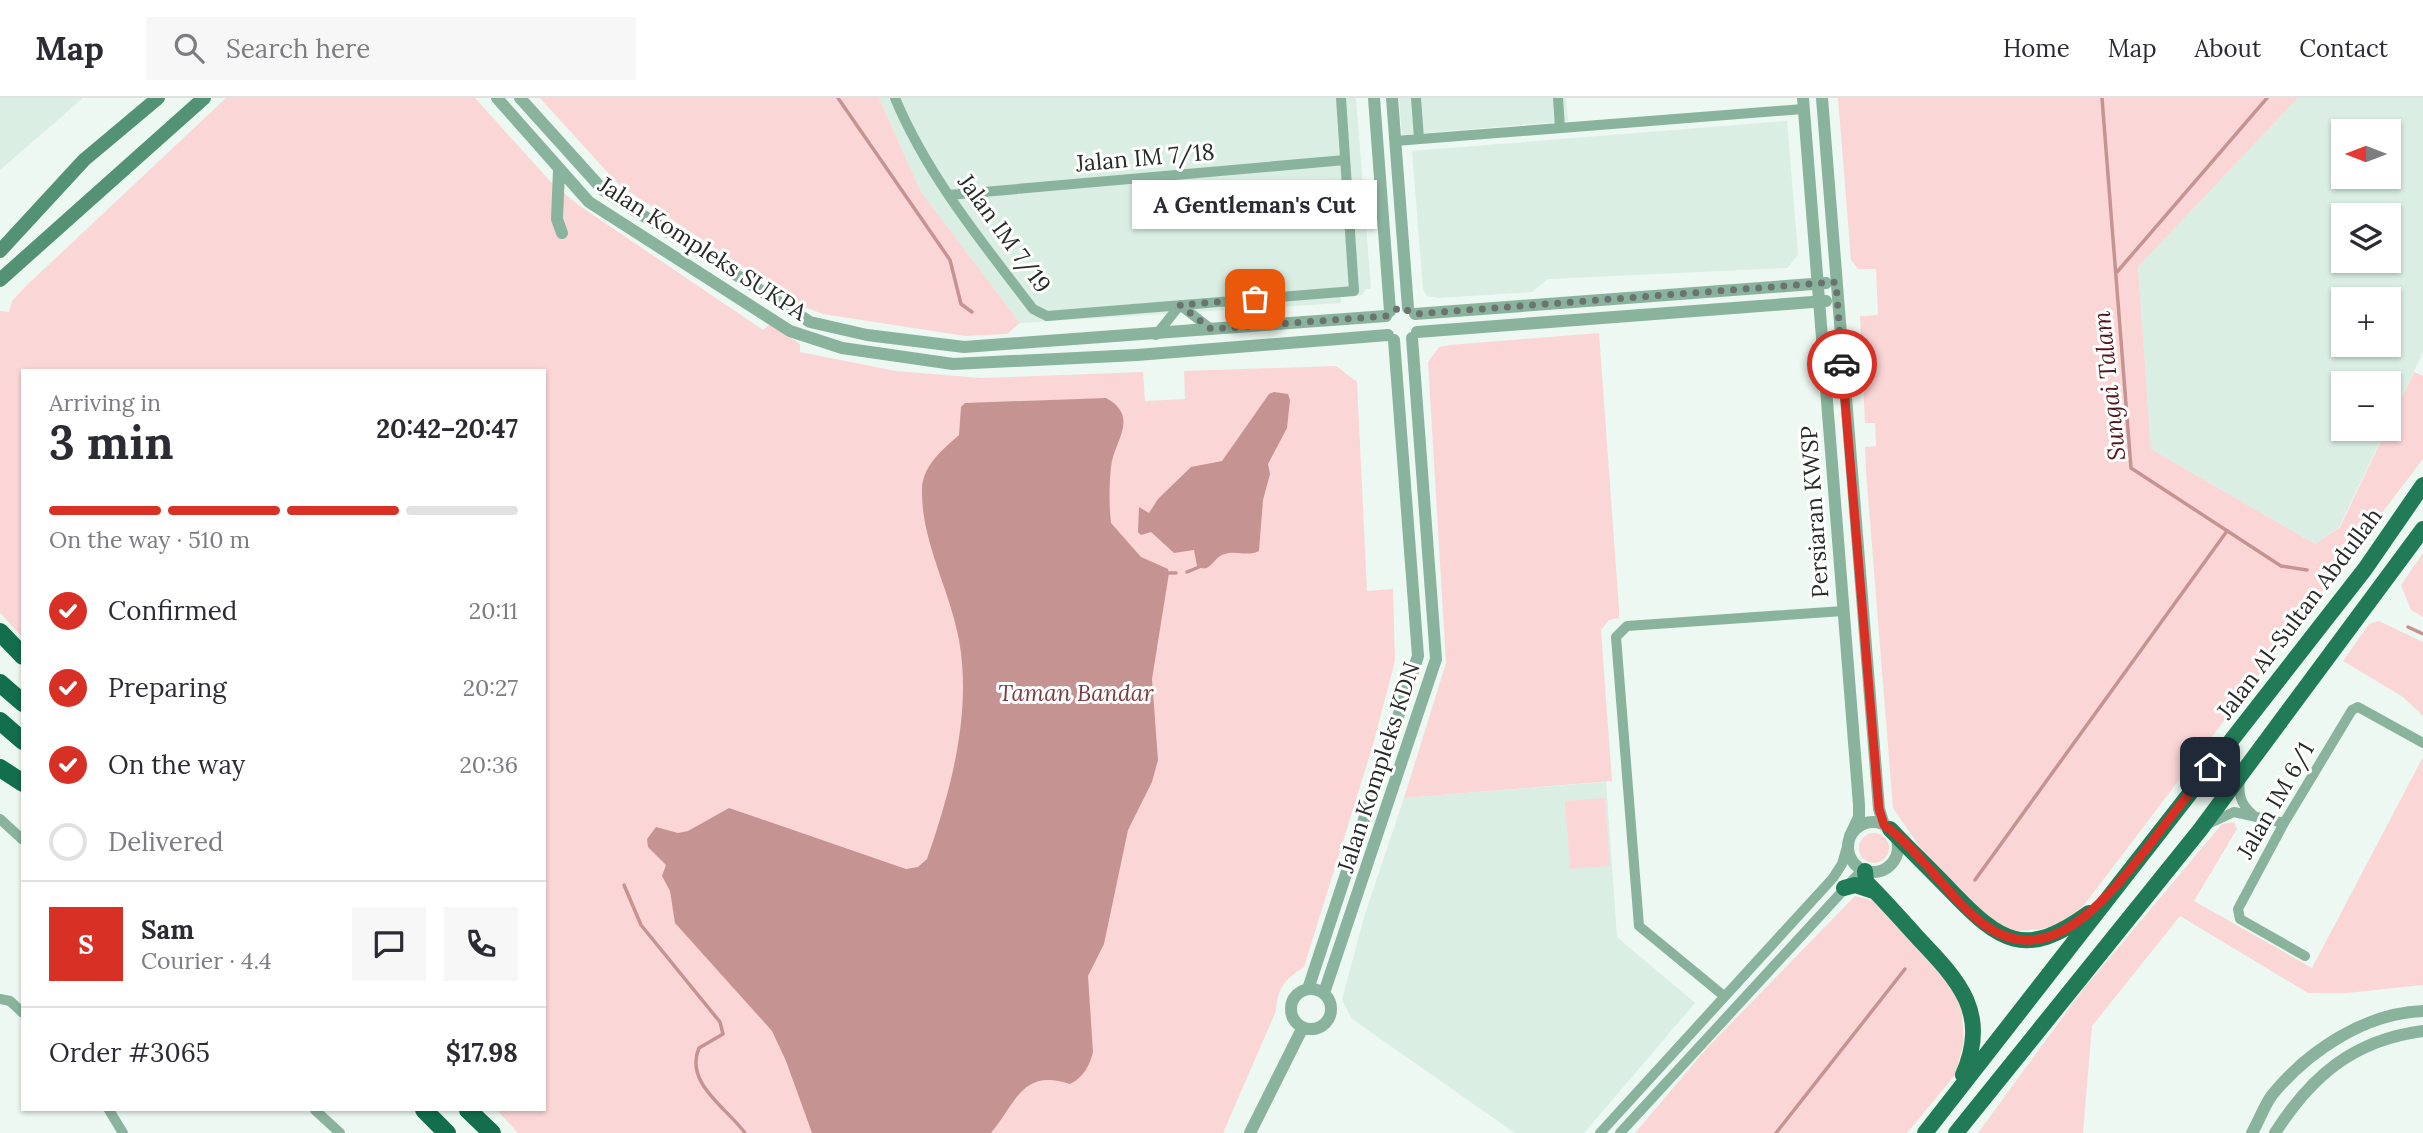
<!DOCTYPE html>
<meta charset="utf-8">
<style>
body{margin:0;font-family:Lora,serif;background:#f7f7f7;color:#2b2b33;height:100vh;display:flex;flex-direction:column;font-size:26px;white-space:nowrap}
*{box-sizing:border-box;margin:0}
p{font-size:23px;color:#7c7c81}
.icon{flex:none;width:38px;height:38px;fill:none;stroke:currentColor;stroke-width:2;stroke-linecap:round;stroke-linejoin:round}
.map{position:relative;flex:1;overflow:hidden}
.details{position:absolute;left:21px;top:271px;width:525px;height:742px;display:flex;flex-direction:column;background:#fff;border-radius:0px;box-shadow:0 2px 5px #0004}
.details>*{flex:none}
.needle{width:46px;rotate:270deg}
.buttons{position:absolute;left:2331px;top:21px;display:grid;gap:14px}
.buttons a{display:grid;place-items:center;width:70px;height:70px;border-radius:0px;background:#fff;box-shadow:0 2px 5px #0004;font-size:35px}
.pin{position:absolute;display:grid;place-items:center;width:60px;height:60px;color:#fff;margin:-30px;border-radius:14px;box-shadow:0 4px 10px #0006}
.courier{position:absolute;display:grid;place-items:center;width:70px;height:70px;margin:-35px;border:5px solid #d93025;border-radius:50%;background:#fff;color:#222;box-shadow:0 2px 9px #0007}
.bubble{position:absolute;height:49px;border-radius:0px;background:#fff;box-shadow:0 2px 5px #0004;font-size:23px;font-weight:700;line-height:49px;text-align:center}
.summary em{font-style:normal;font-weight:700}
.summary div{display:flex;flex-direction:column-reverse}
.summary{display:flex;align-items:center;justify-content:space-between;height:119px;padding:0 28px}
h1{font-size:46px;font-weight:700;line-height:52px}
.bar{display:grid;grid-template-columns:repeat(4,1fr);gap:10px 7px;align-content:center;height:84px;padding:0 28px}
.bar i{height:9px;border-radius:5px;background:#e1e1e2}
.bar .selected{background:#d93025}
.bar p{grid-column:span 4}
.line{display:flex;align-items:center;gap:18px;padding:0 28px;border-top:2px solid #e1e1e2}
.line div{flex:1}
.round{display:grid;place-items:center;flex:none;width:74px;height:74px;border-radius:0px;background:#f7f7f7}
ol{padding:0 28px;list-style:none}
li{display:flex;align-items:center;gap:21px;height:77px}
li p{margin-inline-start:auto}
li .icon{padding:7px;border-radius:50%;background:#d93025;color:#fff;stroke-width:4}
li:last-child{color:#7c7c81}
li i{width:38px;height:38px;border:4px solid #e1e1e2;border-radius:50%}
header{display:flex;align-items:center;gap:42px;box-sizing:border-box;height:98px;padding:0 35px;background:#fff;border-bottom:2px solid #e1e1e2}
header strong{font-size:33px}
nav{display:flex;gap:38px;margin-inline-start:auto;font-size:24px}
.search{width:490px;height:63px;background:#f7f7f7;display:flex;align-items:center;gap:18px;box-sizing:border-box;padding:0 24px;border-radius:0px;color:#7c7c81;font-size:26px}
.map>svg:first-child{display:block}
.built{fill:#daeee3;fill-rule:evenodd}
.green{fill:#fad7d6}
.water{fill:#c59492}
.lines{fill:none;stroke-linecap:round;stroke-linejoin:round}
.stream{stroke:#c59492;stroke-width:3.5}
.minor{stroke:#8ab39d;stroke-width:10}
.tertiary{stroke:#8ab39d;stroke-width:12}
.secondary{stroke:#539274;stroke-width:14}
.primary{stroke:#217b56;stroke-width:16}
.trunk{stroke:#126e4c;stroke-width:18}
.done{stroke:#6b736e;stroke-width:7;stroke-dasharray:0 12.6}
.route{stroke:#d93025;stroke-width:9}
.labels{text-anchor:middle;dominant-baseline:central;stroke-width:6;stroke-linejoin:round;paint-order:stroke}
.street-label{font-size:23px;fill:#262b28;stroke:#fff}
.park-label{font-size:23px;font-style:italic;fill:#7d3c3d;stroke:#fff}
.water-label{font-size:24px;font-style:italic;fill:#52161a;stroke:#fff}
</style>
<header>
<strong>Map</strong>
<div class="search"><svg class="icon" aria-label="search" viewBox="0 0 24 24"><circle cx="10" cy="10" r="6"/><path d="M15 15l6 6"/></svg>Search here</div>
<nav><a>Home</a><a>Map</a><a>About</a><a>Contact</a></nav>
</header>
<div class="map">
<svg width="2423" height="1035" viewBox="0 0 2423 1035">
<rect width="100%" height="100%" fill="#ecf8f1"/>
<path class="built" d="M0,0H83L0,72Z
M879,0H1356L1371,191H1366L1362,197L1341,199V205L1020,225L921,94Z
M1399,0H1566L1568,23L1402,37Z
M2298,0H2423V254L2389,326V285H2343V331H2386L2339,429L2315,446L2151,351L2138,169ZM2343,33H2389V79H2343ZM2343,117H2389V163H2343ZM2343,201H2389V247H2343Z
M1787,23L1798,157L1787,170L1548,181L1532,194L1438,200L1427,198L1423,191L1412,53Z
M1606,684L1617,839L1695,905L1584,1035H1515L1352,921L1342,902L1365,816L1404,700Z"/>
<path class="green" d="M226,0H475L551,84L577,106L763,232L770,226L800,246V254L896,273L981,280L1143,274L1145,303L1185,301L1184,273L1336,268L1357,284L1367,493L1393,491L1395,563L1372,650L1304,869C1285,881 1277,890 1276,913L1223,1035H518L497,1012H544V273H23V540L0,515V213L9,214L12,203L25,189Z
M540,0H879L921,94L1020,225L1007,236L965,238L823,216L805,209L619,87Z
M1838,0H2298L2138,169L2151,351L2315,446L2340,429L2414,274L2423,278V361L2084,807L2066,824L2041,831L2016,833L1991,825L1924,755L1893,710L1866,373L1865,349L1876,348L1875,325H1865L1860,218L1878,217L1876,171H1858L1851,162Z
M1599,235L1619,511V520L1609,522L1601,532L1612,683L1404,700L1446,565L1428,264L1439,249L1449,247Z
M2423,455V519L2411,512L2401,487Z
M2379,523L2423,544V618L2403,599L2343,563L2369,526Z
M2423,659V887L2347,895H2308L2180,818L2092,928L2083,1035H1978L2081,894L2222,726L2234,724L2237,731L2194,803L2312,870Z
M1605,700L1610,768L1570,771L1565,703Z
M1859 750a15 15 0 1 1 30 0a15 15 0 1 1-30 0Z
M1855,798L1872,802L1953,890L1962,915L1964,943L1955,977L1907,1035H1635L1706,951Z"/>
<path class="water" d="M1274,294L1288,296L1290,302L1287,330L1268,366L1270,376L1263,402L1259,453C1248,459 1236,452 1225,456C1212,459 1211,477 1197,468L1194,452L1174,455L1151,434L1141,437L1138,434L1139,409L1149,415L1158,401L1191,369L1222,363L1269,296Z
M1106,300C1141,319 1113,344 1111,369C1109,387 1109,407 1111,425L1141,459L1168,471L1169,475L1152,581L1158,662L1152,684L1128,732L1104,846L1088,878L1093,954C1090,967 1083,980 1070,986C1022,970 1016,1005 991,1035H812L786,963L772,933L675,825L670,793L662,778L666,767L648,749L647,741L656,729L678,735L688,733L729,710L906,771L918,769L927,761C951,692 972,615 959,542C950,492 921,443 922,392C922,368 943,351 959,337L961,309L965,305Z"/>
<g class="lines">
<path class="stream" d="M838,0L950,162L961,206L972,214
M2102,0L2131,370L2281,468L2307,472
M2117,174L2267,0
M1187,474L1199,469
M1169,475H1176
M2408,529L2423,536
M1975,782L2227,433
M624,787L641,827L720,924L723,936L699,950C684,985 727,1010 745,1035
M1776,1035L1905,871"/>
<path class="minor" d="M895,0C927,77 982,144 1033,211L1047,218L1354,193L1341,0
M1416,0L1419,41
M1558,0L1560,30
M1395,43L1803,11
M949,97L1345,62
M1156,237L1180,207L1211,231
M2240,680C2238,696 2240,705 2252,716
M0,721L23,742
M2210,725L2234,714L2284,725
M2305,858L2240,821L2238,811L2284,725L2352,612L2358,609L2423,645
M1724,898L1639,828L1616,539L1627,528L1843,513
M0,901L10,903L23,915
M109,1012L123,1035
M315,1012L340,1035
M1600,1035L1833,780L1842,766L1848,745
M1620,1035L1862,772"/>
<path class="tertiary" d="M497,0L589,104L790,233L842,250L953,266L1137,257L1388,237
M520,0L603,92L810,224L867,237L964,249L1386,218
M1374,0L1390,213
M1392,0L1408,210
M1803,0L1859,707V719L1850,738
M1822,0L1879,711L1884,727
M559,72L557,121L562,135
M1415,216L1826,185
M1417,234L1826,203
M1848 749a25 25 0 1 1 50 0a25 25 0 1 1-50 0Z
M1291 911a20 20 0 1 1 40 0a20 20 0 1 1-40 0Z
M1308,891L1418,558L1394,242
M1324,895L1436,561L1412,240
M1250,1035L1303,929
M2252,1035C2259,1023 2264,1008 2272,997C2308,953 2365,915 2423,913
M2275,1035C2312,977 2354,942 2423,933"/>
<path class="secondary" d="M0,153L84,62L158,0
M0,182L204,0"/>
<path class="primary" d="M1890,731C1910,752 1931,772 1951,793C2000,844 2025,862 2089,815
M1865,773L1866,784C1884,802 1901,821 1918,840C1959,883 1990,915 1963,977
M1844,790L1855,787L1873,793
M1925,1035L2365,471L2423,387
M1956,1035L2200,732L2423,431"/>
<path class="trunk" d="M0,534L23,558
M0,585L23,605
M0,623L23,643
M0,670L23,685
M424,1012L447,1035
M468,1012L492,1035"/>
</g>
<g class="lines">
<path class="done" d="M1255,201L1180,207L1211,231L1386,218L1400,209L1415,216L1836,184L1842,266"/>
<path class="route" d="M1842,266L1879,711L1884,727C1921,753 1951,803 1986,828C2054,876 2114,791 2151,745C2170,719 2190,694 2210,669"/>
</g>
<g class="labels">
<g class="street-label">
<text transform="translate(1145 59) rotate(-5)">Jalan IM 7/18</text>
<text transform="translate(1005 135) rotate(54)">Jalan IM 7/19</text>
<text transform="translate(703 150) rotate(33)">Jalan Kompleks SUKPA</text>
<text transform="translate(1814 414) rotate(-94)">Persiaran KWSP</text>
<text transform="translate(2299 515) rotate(-53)">Jalan Al-Sultan Abdullah</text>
<text transform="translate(1378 669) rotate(-72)">Jalan Kompleks KDN</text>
<text transform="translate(2275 702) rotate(-60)">Jalan IM 6/1</text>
</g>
<g class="park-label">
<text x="1076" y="594">Taman Bandar</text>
</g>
<g class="water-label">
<text transform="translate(2109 288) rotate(-96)">Sungai Talam</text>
</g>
</g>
</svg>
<div class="buttons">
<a><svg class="needle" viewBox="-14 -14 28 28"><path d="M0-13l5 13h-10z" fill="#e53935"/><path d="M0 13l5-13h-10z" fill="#7c7c81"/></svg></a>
<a><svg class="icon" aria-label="layers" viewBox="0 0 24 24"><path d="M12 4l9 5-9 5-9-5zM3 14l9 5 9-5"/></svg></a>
<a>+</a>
<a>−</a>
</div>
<div class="pin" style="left:1255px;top:201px;background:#ea580c"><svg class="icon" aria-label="bag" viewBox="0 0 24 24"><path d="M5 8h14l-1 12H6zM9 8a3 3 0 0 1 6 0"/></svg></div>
<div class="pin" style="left:2210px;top:669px;background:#1f2937"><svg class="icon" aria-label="home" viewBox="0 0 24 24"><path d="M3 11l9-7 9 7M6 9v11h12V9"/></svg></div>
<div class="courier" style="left:1842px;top:266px"><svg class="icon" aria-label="car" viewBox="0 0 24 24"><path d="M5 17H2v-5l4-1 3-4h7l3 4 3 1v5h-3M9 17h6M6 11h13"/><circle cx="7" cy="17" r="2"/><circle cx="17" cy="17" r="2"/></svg></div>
<div class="bubble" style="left:1132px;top:82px;width:245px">A Gentleman's Cut</div>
<section class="details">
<div class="summary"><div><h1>3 min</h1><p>Arriving in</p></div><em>20:42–20:47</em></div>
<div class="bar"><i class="selected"></i><i class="selected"></i><i class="selected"></i><i></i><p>On the way · 510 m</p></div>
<ol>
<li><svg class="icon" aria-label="check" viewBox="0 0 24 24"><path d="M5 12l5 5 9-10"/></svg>Confirmed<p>20:11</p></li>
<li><svg class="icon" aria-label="check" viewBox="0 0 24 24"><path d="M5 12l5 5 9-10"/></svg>Preparing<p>20:27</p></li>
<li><svg class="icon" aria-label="check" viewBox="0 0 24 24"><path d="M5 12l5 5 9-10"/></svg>On the way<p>20:36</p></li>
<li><i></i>Delivered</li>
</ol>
<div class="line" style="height:126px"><b class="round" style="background:#d93025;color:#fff">S</b><div><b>Sam</b><p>Courier · 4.4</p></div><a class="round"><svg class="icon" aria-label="chat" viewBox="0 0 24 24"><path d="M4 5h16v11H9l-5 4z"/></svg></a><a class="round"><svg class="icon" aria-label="phone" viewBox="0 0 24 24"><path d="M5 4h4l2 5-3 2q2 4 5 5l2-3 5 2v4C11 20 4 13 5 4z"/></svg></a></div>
<div class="line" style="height:91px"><div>Order #3065</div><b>$17.98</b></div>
</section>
</div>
